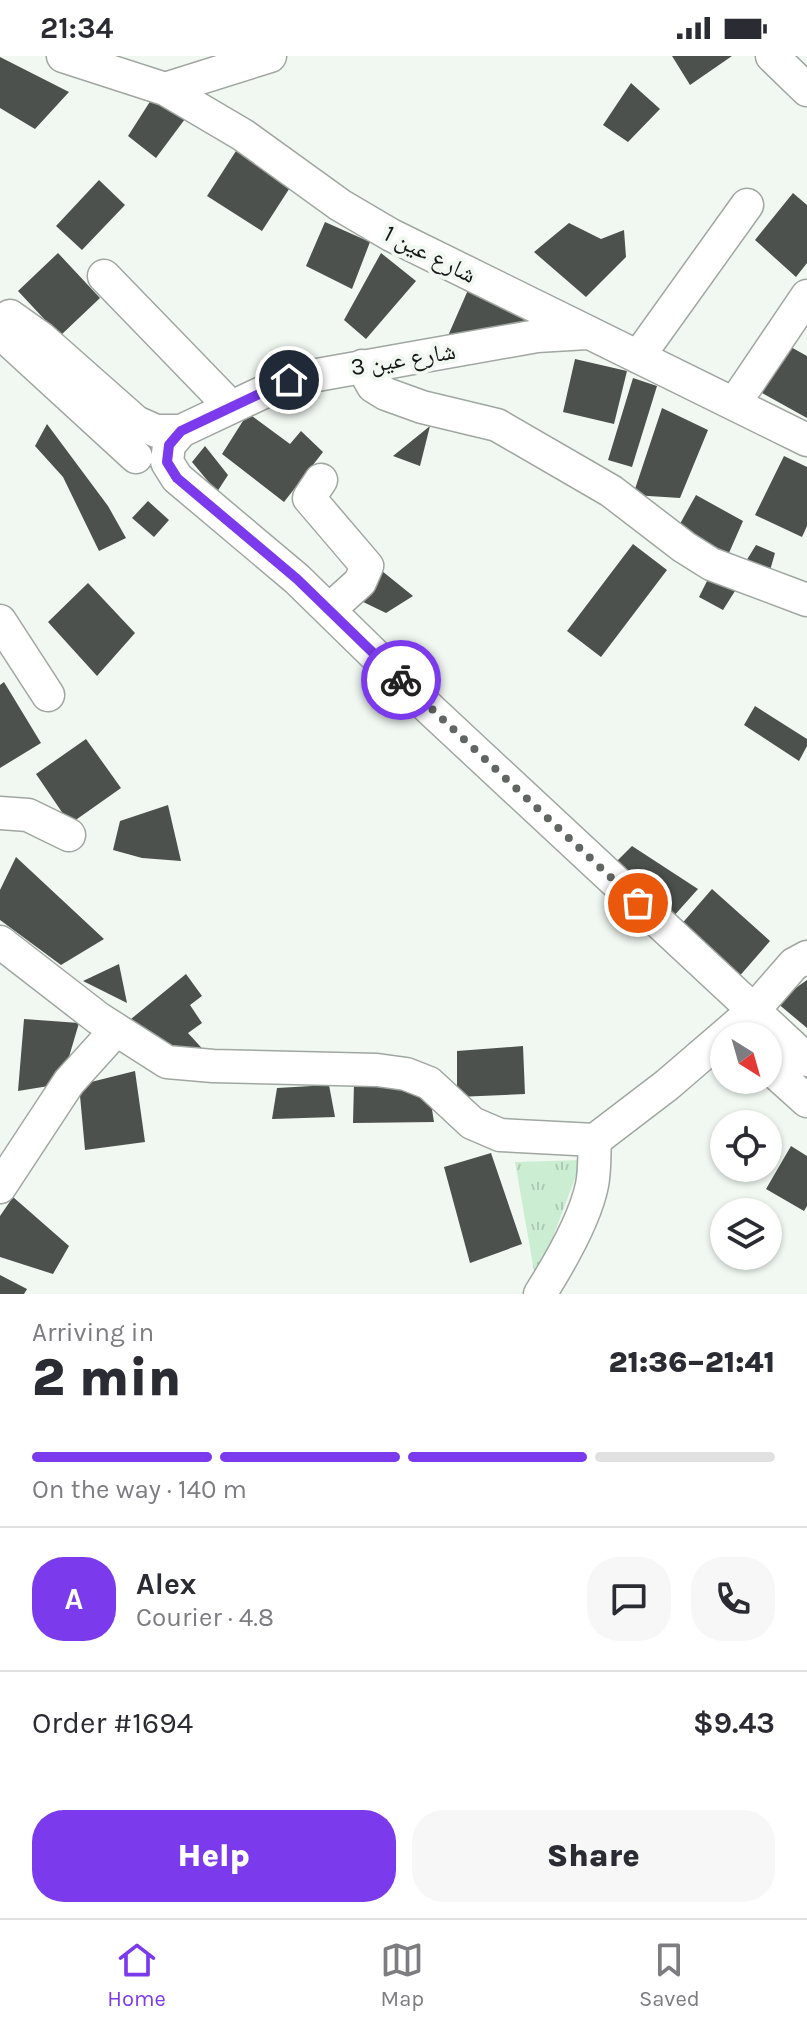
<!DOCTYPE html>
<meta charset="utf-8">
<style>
body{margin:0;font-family:Karla,"Noto Naskh Arabic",sans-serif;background:#f7f7f7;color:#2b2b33;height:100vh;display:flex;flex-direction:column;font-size:30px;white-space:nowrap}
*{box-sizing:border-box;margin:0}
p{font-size:26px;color:#7c7c81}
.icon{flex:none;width:44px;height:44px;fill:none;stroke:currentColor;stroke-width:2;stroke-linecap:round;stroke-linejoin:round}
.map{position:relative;height:1238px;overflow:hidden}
.sheet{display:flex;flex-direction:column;background:#fff;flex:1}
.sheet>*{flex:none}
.needle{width:52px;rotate:143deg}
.controls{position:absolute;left:710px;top:966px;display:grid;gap:16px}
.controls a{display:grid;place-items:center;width:72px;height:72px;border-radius:50%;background:#fff;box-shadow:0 2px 6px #0004;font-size:40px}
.pin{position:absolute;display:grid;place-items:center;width:68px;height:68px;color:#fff;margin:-34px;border:4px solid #fff;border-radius:50%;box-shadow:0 2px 8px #0007}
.courier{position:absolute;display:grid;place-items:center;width:80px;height:80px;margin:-40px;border:6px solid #7c3aed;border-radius:50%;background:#fff;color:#222;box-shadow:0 2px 10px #0007}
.head em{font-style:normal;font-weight:800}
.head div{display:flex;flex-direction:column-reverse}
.head{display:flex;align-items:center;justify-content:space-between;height:136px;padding:0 32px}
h1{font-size:52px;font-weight:800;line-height:60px}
.bar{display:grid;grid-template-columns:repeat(4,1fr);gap:12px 8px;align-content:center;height:96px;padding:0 32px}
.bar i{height:10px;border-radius:6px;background:#e1e1e2}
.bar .active{background:#7c3aed}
.bar p{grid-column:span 4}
.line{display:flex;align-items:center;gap:20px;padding:0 32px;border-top:2px solid #e1e1e2}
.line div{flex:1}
.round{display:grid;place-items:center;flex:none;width:84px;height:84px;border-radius:32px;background:#f7f7f7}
.action{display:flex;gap:16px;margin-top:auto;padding:16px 32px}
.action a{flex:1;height:92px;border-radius:32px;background:#7c3aed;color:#fff;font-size:32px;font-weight:800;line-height:92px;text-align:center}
.action a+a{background:#f7f7f7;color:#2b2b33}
.status{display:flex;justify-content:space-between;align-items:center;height:56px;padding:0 40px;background:#fff;direction:ltr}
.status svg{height:22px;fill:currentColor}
.menu{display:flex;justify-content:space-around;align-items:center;height:112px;border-top:2px solid #e1e1e2;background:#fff;font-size:22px;color:#7c7c81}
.menu a{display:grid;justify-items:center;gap:4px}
.menu .active{color:#7c3aed}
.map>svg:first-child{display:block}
.grass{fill:url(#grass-tufts)}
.building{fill:#4c514d}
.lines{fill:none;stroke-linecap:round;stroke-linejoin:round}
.minor-casing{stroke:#a0a6a1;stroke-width:35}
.minor{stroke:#fff;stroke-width:32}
.done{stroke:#626663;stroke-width:8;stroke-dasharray:0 14.4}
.route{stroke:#7c3aed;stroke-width:10}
.labels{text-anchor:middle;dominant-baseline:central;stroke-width:8;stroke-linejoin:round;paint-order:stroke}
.street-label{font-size:24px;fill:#151716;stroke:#f1f8f2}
</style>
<div class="status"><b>21:34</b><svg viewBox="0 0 49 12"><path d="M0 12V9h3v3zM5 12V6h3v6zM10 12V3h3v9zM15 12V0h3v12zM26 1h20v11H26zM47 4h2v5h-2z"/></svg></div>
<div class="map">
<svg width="807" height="1238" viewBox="0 0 807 1238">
<defs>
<pattern id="grass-tufts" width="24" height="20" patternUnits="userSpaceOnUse" patternTransform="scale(2)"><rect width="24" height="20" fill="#cbeed2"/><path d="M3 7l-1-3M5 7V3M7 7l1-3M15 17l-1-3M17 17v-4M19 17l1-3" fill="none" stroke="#adcbb4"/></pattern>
</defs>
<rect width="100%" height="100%" fill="#f1f8f2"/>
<path class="grass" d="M582,1104L536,1226L515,1106Z"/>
<path class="building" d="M672,0H732L690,29Z
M0,1L69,36L35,73L0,52Z
M631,27L660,53L628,86L603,69Z
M151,44L185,63L156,102L128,80Z
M236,95L291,130L262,175L207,140Z
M99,124L125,149L82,194L56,170Z
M793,137L807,149V207L796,221L755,184Z
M325,166L370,186L352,233L306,210Z
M569,167L601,183L624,174L626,201L586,241L534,196Z
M58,197L100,242L60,280L18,235Z
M381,197L416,225L366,283L344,264Z
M468,234L533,265L444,289Z
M789,290L807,300V362L762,337Z
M575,303L627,315L614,368L563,356Z
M633,322L657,330L632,411L608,404Z
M662,352L708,374L680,442L633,439Z
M248,357L290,388L301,375L323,396L284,446L222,398Z
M47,368L108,450L126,482L99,495L63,421L35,390Z
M430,370L420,410L393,400Z
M205,390L228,419L217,436L192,406Z
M784,400L807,411V470L802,481L755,459Z
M696,439L743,465L725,506L676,475Z
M148,445L169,464L154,481L132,462Z
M633,488L667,514L601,601L567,575Z
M756,489L775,497L769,518L743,510Z
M382,515L413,540L386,557L357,543Z
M710,519L735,535L723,554L699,541Z
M88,527L135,577L97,620L48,566Z
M4,626L41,687L0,712V629Z
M755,650L807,683V690L799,705L744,669Z
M86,683L121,732L70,768L36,718Z
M168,749L181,805L142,802L113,794L120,765Z
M632,790L698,833L672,862L615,807Z
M16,801L104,883L61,909L0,864V834Z
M712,833L770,885L737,923L679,871Z
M119,908L127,947L83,925Z
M186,918L202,940L190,949L202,967L188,977L209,1000L164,997L131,963Z
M807,924V972L776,946Z
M24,963L79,967L61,1028L18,1035Z
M523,990L525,1038L457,1041V995Z
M135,1015L145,1086L85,1094L79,1029Z
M414,1026L431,1047L434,1066L353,1067L354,1027Z
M329,1029L335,1061L272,1063L277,1032Z
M791,1090L807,1100V1150L804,1155L766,1133Z
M491,1097L522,1188L470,1207L444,1111Z
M13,1141L69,1190L53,1218L0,1201V1160Z
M0,1219L27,1233L24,1238H0Z"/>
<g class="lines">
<g class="minor-casing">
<path id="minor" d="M63,0L165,33L243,79L340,149L391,179L807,384
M772,0L807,34
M165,33L270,0
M104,220L230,350
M587,277L537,280L289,324L181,375L169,389L167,406L177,422L297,523L431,654L807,1004
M638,301L747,149
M362,310L373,330L386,338L422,351L497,369L611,435L684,491L711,508L807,544
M734,348L807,240
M136,401L3,279L10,260L41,282L136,366L156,375H181
M321,424L309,442L367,510L360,526L329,554
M0,565L48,639
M0,757L28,759L69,779
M0,886L98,962L167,1006L213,1010L377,1014L406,1018L429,1027L472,1067L500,1079L595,1084
M768,1010L807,1045
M595,1084L667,1029L753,955L794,908L807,901
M0,1131L69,1026L116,974
M540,1238C559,1208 585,1163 592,1129C595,1114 594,1099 595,1084"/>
</g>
<use href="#minor" class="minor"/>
</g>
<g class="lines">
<path class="done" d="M401,624L638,847"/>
<path class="route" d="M289,324L181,375L169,389L167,406L177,422L297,523L401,624"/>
</g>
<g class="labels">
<g class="street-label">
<text transform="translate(430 198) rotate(27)">شارع عين 1</text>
<text transform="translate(403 303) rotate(-9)">شارع عين 3</text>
</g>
</g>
</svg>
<div class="controls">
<a><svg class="needle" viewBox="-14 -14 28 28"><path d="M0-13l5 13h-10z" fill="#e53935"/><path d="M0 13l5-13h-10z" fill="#7c7c81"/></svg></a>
<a><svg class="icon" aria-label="locate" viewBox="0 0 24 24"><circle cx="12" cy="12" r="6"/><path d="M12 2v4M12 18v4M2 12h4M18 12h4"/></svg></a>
<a><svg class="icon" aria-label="layers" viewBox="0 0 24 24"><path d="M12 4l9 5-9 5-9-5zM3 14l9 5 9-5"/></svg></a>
</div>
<div class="pin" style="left:638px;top:847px;background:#ea580c"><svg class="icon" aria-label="bag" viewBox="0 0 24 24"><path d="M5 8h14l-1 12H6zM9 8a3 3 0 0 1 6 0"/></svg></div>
<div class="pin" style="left:289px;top:324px;background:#1f2937"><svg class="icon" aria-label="home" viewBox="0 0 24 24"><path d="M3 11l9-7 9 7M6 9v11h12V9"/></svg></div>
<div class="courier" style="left:401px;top:624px"><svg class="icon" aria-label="bike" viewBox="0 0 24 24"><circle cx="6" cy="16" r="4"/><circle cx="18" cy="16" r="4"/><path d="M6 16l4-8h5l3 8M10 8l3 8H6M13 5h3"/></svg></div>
</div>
<section class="sheet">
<div class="head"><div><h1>2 min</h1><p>Arriving in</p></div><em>21:36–21:41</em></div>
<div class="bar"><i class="active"></i><i class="active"></i><i class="active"></i><i></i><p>On the way · 140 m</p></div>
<div class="line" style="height:144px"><b class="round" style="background:#7c3aed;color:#fff">A</b><div><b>Alex</b><p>Courier · 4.8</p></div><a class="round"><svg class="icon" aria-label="chat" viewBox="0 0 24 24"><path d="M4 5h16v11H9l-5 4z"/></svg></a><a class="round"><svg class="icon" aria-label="phone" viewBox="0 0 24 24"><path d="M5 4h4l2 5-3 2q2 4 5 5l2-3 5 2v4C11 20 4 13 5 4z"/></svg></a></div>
<div class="line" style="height:104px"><div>Order #1694</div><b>$9.43</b></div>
<div class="action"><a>Help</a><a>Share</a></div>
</section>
<nav class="menu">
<a class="active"><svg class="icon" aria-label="home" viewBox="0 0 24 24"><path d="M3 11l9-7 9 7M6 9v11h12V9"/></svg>Home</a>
<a><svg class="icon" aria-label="map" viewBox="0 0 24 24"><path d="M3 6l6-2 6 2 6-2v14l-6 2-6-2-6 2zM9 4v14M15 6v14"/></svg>Map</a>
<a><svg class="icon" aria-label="saved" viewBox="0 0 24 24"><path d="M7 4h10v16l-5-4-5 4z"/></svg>Saved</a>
</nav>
